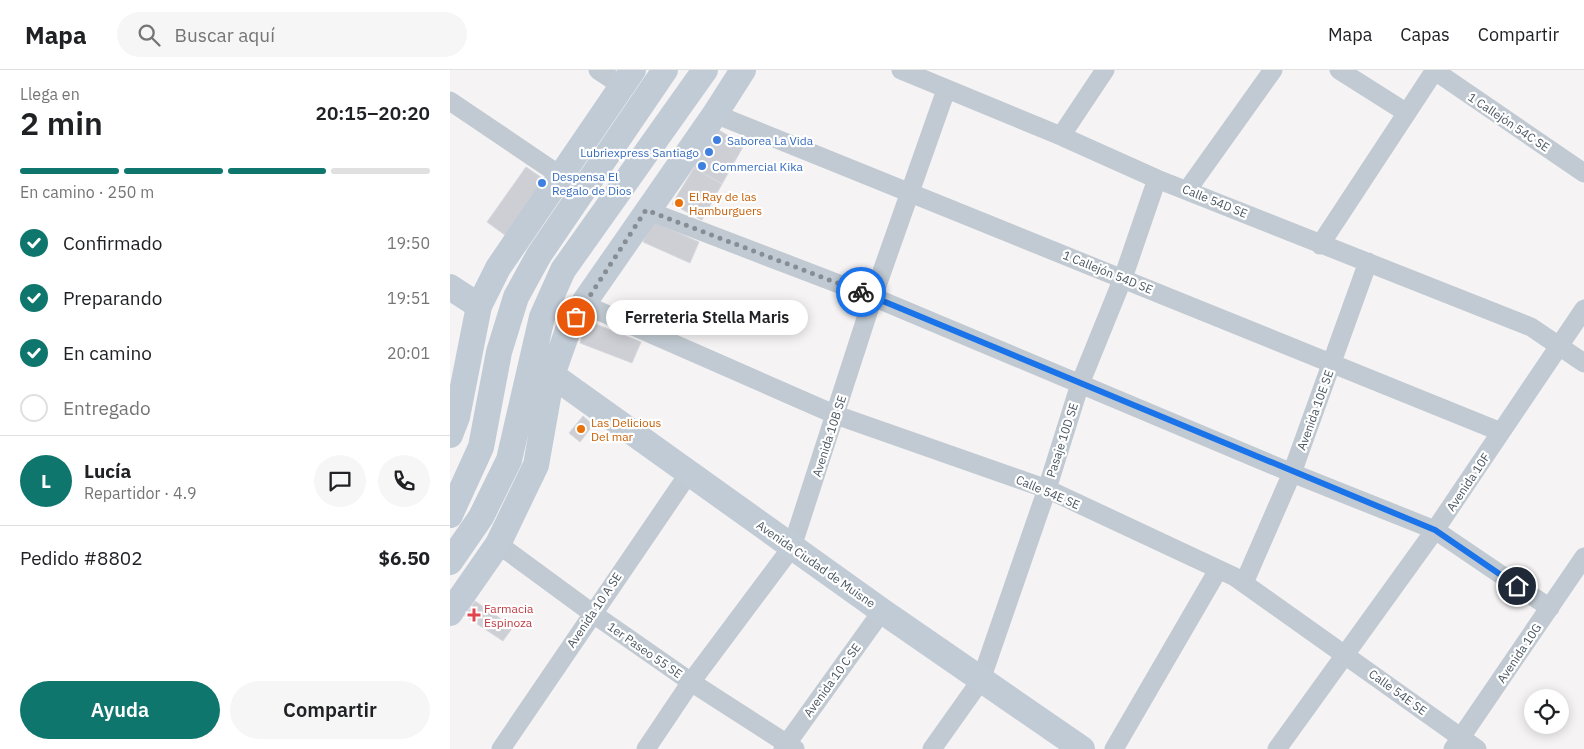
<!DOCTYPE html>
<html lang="es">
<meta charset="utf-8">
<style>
body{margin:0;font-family:"IBM Plex Sans",sans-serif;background:#f6f6f6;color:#202124;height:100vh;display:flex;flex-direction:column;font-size:19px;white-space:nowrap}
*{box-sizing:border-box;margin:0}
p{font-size:16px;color:#757577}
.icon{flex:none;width:28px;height:28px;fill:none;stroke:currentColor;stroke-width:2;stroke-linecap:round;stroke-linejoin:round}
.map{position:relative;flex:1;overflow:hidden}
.drawer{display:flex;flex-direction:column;background:#fff;width:450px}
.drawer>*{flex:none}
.fabs{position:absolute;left:1074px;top:619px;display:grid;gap:10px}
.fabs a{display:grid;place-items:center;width:45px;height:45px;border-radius:50%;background:#fff;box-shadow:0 2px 12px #0003;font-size:25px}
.pin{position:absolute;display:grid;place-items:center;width:42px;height:42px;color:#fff;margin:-21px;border:2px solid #fff;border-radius:50%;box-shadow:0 1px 5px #0007}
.courier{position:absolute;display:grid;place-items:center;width:50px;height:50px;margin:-25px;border:4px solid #1a73e8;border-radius:50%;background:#fff;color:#222;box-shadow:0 1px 6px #0007}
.bubble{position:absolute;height:35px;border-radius:18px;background:#fff;box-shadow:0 2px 12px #0003;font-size:16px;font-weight:600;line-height:35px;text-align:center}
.headline em{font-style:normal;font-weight:600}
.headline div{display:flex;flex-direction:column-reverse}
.headline{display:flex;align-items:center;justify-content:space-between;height:85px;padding:0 20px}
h1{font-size:32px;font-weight:600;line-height:38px}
.bar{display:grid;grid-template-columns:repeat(4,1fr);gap:8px 5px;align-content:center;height:60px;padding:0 20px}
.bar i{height:6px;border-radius:4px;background:#e0e0e0}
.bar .current{background:#0f766e}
.bar p{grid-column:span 4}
.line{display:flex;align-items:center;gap:12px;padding:0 20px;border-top:1px solid #e0e0e0}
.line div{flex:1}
.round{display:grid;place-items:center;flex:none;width:52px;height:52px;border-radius:26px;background:#f6f6f6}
ol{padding:0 20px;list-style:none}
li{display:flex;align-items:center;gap:15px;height:55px}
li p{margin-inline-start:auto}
li .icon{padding:5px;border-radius:50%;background:#0f766e;color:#fff;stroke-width:4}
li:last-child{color:#757577}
li i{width:28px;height:28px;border:2px solid #e0e0e0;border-radius:50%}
.cta{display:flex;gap:10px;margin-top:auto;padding:10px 20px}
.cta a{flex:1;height:58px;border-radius:30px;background:#0f766e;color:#fff;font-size:20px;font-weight:600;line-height:58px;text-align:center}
.cta a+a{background:#f6f6f6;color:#202124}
header{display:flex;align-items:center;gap:30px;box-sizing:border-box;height:70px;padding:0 25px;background:#fff;border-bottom:1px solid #e0e0e0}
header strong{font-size:24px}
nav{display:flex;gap:28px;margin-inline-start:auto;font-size:18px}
.search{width:350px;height:45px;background:#f6f6f6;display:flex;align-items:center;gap:12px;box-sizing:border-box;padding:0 18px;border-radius:28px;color:#757577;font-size:19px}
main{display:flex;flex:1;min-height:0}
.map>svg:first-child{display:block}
.building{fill:#cdcfd5;stroke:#d7d9de}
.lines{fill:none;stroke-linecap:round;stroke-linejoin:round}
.street{stroke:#c1cad2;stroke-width:19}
.secondary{stroke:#c1cbd6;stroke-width:26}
.done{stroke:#868d94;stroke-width:5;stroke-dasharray:0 9}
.route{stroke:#1a73e8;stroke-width:6}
.shop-dot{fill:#3f7fe0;stroke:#fff;stroke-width:2}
.food-dot{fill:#e8710a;stroke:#fff;stroke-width:2}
.health-dot{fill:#e0444e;stroke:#fff;stroke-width:2}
.labels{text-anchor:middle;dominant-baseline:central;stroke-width:4.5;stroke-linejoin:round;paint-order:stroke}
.street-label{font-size:12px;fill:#4a5661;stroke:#fff}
.shop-label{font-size:12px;fill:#366cbe;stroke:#fff;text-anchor:start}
.food-label{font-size:12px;fill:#c56008;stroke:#fff;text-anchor:start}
.health-label{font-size:12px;fill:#be3a42;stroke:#fff;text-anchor:start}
</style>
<header>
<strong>Mapa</strong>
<div class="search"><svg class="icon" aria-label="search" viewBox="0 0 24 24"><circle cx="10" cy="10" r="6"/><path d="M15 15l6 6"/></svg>Buscar aquí</div>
<nav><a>Mapa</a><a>Capas</a><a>Compartir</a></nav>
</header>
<main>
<section class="drawer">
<div class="headline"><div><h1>2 min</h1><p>Llega en</p></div><em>20:15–20:20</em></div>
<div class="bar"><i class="current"></i><i class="current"></i><i class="current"></i><i></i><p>En camino · 250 m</p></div>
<ol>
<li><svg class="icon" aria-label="check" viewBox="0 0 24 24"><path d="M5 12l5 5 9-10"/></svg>Confirmado<p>19:50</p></li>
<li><svg class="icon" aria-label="check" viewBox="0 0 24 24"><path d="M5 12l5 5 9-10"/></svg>Preparando<p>19:51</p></li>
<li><svg class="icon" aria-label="check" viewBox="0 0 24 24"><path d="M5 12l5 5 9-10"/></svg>En camino<p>20:01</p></li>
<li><i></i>Entregado</li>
</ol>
<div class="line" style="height:90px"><b class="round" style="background:#0f766e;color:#fff">L</b><div><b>Lucía</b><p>Repartidor · 4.9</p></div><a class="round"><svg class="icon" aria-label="chat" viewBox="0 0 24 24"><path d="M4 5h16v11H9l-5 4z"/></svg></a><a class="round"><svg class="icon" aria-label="phone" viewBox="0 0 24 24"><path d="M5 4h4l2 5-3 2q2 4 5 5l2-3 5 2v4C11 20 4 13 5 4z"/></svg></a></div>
<div class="line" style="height:65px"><div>Pedido #8802</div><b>$6.50</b></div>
<div class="cta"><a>Ayuda</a><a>Compartir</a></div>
</section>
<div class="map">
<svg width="1134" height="679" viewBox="0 0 1134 679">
<rect width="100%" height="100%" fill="#f5f3f3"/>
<path class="building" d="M267,59L294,75L272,114L244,98Z
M76,97L98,112L59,168L37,152Z
M244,98L272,114L252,150L222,134Z
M202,151L249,172L240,193L193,172Z
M138,251L191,272L182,293L130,273Z
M133,346L143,355L130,372L119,363Z
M25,531L63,557L53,571L15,546Z"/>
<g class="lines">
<path class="street" d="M148,0L172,16
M451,0L611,66L707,109L1081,257L1134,293
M889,0L957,43
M985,1L1134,103
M0,31L111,106
M265,44L1051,362
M611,66L655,0
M738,119L823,0
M196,140L423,227L842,403L985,460L1100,538
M870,175L985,0
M133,234L386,345L597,419L785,507L1027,679
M48,474L142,543L241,612L345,679
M794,513L842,403L918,192
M51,679L239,403
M196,679L241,612L342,477L423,227L496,20
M333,679L432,541
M482,679L531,610L597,419L630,314L673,208L707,109
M664,679L768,500
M827,679L985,460L1134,239
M1003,679L1134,487"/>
<path class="secondary" d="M0,217L29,236
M102,305L432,541L632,679
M0,365L7,347L29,236L48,198L183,0
M0,445L31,377L49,282L66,227L89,185L215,0
M0,492L31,447L59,390L92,247L113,200L255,0
M0,543L48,474L86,395L102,305L118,260L133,234L265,44L293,0"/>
</g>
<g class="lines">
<path class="done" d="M126,247L196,140L411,222"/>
<path class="route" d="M411,222L985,460L1067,516"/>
</g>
<g class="shop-dot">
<circle cx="267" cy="70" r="5"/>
<circle cx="259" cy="82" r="5"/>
<circle cx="252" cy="96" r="5"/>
<circle cx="92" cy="113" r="5"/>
</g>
<g class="food-dot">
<circle cx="229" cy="133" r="5"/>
<circle cx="131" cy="359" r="5"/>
</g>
<path class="health-dot" d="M21.5 537.5h5v5h5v5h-5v5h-5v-5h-5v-5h5z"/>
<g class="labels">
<g class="street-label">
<text transform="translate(1059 52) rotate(34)">1 Callejón 54C SE</text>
<text transform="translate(765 131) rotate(22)">Calle 54D SE</text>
<text transform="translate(658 202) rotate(22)">1 Callejón 54D SE</text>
<text transform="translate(865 340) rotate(-70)">Avenida 10E SE</text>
<text transform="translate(379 366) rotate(-72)">Avenida 10B SE</text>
<text transform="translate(612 370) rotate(-72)">Pasaje 10D SE</text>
<text transform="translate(1018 412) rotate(-56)">Avenida 10F</text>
<text transform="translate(598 422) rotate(23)">Calle 54E SE</text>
<text transform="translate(366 494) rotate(35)">Avenida Ciudad de Muisne</text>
<text transform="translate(144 540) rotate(-56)">Avenida 10 A SE</text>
<text transform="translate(195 580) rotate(35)">1er Paseo 55 SE</text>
<text transform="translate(1069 583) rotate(-56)">Avenida 10G</text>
<text transform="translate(382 610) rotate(-54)">Avenida 10 C SE</text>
<text transform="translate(948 622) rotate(36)">Calle 54E SE</text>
</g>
<g class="shop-label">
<text x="277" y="70">Saborea La Vida</text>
<text x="249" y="82" text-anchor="end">Lubriexpress Santiago</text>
<text x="262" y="96">Commercial Kika</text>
<text x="102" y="106">Despensa El<tspan x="102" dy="14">Regalo de Dios</tspan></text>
</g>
<g class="food-label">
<text x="239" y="126">El Ray de las<tspan x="239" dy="14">Hamburguers</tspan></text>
<text x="141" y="352">Las Delicious<tspan x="141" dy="14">Del mar</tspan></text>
</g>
<g class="health-label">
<text x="34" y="538">Farmacia<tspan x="34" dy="14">Espinoza</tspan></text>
</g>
</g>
</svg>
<div class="fabs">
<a><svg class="icon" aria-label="locate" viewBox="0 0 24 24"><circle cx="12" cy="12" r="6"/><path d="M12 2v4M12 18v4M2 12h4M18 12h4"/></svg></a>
</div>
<div class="pin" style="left:126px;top:247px;background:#ea580c"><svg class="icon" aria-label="bag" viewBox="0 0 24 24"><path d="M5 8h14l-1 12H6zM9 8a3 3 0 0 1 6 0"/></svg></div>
<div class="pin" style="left:1067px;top:516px;background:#1f2937"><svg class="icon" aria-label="home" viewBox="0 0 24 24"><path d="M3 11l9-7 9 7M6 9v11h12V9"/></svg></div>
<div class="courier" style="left:411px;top:222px"><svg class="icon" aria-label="bike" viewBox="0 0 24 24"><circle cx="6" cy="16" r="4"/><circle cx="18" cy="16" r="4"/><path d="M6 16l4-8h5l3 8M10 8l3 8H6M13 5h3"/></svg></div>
<div class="bubble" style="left:156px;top:230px;width:202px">Ferreteria Stella Maris</div>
</div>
</main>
